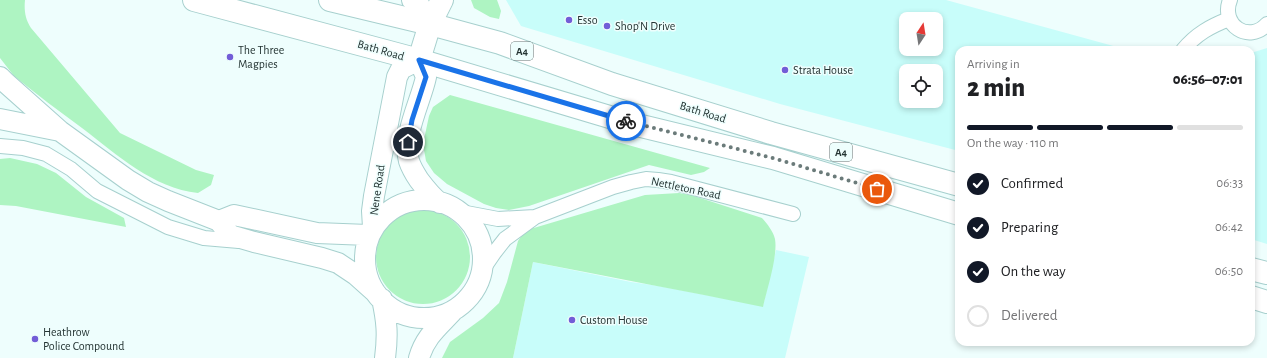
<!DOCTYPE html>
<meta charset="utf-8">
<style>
body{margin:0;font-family:"Alegreya Sans",sans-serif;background:#f6f6f6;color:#202124;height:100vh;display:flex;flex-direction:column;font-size:15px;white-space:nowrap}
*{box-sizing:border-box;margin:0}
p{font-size:13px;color:#757577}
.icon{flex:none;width:22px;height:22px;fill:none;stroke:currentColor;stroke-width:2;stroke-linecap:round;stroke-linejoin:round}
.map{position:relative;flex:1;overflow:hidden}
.side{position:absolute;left:955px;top:46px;width:300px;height:300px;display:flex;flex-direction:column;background:#fff;border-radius:12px;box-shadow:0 2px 6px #0003}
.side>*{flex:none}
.needle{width:26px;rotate:12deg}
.fabs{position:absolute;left:899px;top:12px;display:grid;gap:8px}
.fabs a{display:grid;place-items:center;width:44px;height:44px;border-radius:8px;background:#fff;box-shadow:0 2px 6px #0003;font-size:20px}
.pin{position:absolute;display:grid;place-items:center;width:34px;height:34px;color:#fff;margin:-17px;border:2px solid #fff;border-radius:50%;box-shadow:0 1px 4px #0007}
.courier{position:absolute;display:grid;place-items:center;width:40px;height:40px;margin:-20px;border:3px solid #1a73e8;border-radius:50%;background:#fff;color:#222;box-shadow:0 1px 5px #0007}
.summary em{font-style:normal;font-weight:800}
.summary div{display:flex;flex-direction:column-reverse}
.summary{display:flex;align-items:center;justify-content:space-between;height:68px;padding:0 12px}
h1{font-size:26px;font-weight:800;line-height:30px}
.bar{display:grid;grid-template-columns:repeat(4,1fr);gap:6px 4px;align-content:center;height:48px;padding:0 12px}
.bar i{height:5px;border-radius:3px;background:#e0e0e0}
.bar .selected{background:#111827}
.bar p{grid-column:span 4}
ol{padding:0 12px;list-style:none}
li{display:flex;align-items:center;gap:12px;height:44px}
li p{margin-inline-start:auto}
li .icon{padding:4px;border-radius:50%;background:#111827;color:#fff;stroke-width:4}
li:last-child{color:#757577}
li i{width:22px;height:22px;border:2px solid #e0e0e0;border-radius:50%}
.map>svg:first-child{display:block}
.built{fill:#c8fdfa;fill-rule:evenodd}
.green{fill:#aef4c2}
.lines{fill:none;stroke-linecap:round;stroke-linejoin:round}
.street-casing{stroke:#a7d0ce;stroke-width:16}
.secondary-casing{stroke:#a7d0ce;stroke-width:22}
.primary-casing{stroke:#a7d0ce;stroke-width:24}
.highway-casing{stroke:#a7d0ce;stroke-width:24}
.street{stroke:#fff;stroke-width:14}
.secondary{stroke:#fff;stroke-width:20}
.primary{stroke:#fff;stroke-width:22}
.highway{stroke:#fff;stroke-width:22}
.done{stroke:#6b7b7a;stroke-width:4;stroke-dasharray:0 7.2}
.route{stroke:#1a73e8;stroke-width:5}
.poi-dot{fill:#725dd7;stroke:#eefefd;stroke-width:1.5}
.labels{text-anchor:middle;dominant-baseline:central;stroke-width:3;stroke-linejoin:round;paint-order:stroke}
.shield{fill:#eefefd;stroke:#617170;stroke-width:1}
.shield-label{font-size:11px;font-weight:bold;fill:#243433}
.poi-label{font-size:12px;fill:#243433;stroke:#eefefd;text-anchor:start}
.street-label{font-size:12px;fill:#243433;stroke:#eefefd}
</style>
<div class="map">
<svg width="1267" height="358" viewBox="0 0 1267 358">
<rect width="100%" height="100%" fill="#eefefd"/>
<path class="built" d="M506,0H946L1128,50H959V151L780,104L521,26ZM906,19H936V49H906ZM906,71H936V101H906Z
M1267,48V244L1251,239V53Z
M776,250L809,257L785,358H513L533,262L631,282L659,286L763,306Z"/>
<path class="green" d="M0,0H25C24,10 25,19 31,28L120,133L196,170L214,175L211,185L198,193C153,188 117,155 82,128C59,111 36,94 14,76L0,58Z
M471,0H497L501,11L499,19L490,17L474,8Z
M450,95L710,168L704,172L691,175L649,165L529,206L509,210L496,208L484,204L447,184L434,173L426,161L423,144L429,116L433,107Z
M10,158L37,164L56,173L86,197L124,218L126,227L16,206L0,205V159Z
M679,193L691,195L762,218C768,225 773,231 775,239C778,256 767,289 763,307C686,291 609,277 533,262L513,358H442L450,342L483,318L499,303L507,282L518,241L522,235L527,230L645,195Z
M376 257a47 47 0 1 1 94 0a47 47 0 1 1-94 0Z"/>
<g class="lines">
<g class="street-casing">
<path id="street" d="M1230,0C1220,25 1249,44 1267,24
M1183,50C1196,34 1211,26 1229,19
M0,146L23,148L46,154L71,169L97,191L168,227L204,238L239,241
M461,212L498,219L535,217
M481,272L494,253L505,239L535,217L613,187L631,182L646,179L658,180L671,182L793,214"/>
</g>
<g class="secondary-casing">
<path id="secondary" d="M412,0L420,6L430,24
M0,77L6,83L60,131L128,180L148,192L168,201L219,221L230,235L254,242L322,258L338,263L356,275L375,292
M0,119L60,131
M365 259a59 59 0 1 1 118 0a59 59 0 1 1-118 0Z
M219,221L234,215L317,233L368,235
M373,227L372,211L374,196L397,77L401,69L419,60L426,77C421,101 402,136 409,161C411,167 415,174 419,180C425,188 431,196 440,203
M382,299C387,322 388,335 385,358
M419,358C425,337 438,327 452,312"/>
</g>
<g class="primary-casing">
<path id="primary" d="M419,60L430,24L442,0"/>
</g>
<g class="highway-casing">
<path id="highway" d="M194,0L419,60L633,124L773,158L959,214
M330,0L430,24L500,43L612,84L771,133L959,185
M1251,269L1267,273
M1251,297L1267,302"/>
</g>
<use href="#street" class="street"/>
<use href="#secondary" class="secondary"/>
<use href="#primary" class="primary"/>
<use href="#highway" class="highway"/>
</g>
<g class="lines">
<path class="done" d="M626,121L773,158L877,189"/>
<path class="route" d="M408,142L412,120L426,77L419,60L626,121"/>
</g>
<g class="poi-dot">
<circle cx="569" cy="20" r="4"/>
<circle cx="607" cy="26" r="4"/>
<circle cx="230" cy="57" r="4"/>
<circle cx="785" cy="70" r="4"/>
<circle cx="572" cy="320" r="4"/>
<circle cx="35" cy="339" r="4"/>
</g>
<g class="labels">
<g class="shield">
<rect x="511" y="42" width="22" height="18" rx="3"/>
<rect x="830" y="143" width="22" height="18" rx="3"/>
</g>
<g class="shield-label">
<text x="522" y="51">A4</text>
<text x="841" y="152">A4</text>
</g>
<g class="poi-label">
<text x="577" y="20">Esso</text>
<text x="615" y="26">Shop'N Drive</text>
<text x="238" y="50">The Three<tspan x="238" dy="14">Magpies</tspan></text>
<text x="793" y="70">Strata House</text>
<text x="580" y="320">Custom House</text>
<text x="43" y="332">Heathrow<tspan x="43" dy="14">Police Compound</tspan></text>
</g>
<g class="street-label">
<text transform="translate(381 50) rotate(16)">Bath Road</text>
<text transform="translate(703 112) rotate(17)">Bath Road</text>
<text transform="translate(686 188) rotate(12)">Nettleton Road</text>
<text transform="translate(377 190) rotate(-82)">Nene Road</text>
</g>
</g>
</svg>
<div class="fabs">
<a><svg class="needle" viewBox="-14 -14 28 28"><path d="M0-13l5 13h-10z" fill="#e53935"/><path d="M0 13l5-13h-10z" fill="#757577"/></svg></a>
<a><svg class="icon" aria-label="locate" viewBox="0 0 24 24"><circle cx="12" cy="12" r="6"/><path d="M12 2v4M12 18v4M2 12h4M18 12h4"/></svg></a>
</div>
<div class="pin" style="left:877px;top:189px;background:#ea580c"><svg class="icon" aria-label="bag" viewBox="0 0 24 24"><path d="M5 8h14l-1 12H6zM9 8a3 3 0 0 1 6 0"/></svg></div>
<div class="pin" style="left:408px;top:142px;background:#1f2937"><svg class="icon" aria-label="home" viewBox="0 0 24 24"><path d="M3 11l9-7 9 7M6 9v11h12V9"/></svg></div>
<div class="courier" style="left:626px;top:121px"><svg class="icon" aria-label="bike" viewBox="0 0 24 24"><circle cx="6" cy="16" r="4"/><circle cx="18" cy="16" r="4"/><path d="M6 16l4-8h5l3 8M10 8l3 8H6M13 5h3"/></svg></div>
<section class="side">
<div class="summary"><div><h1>2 min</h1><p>Arriving in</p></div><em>06:56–07:01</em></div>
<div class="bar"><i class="selected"></i><i class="selected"></i><i class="selected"></i><i></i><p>On the way · 110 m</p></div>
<ol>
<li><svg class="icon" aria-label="check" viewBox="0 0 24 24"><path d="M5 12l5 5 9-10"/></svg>Confirmed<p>06:33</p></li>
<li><svg class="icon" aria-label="check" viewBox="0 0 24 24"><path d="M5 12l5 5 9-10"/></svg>Preparing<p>06:42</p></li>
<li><svg class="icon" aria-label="check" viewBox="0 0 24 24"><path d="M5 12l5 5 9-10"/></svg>On the way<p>06:50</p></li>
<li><i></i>Delivered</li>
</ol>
</section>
</div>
